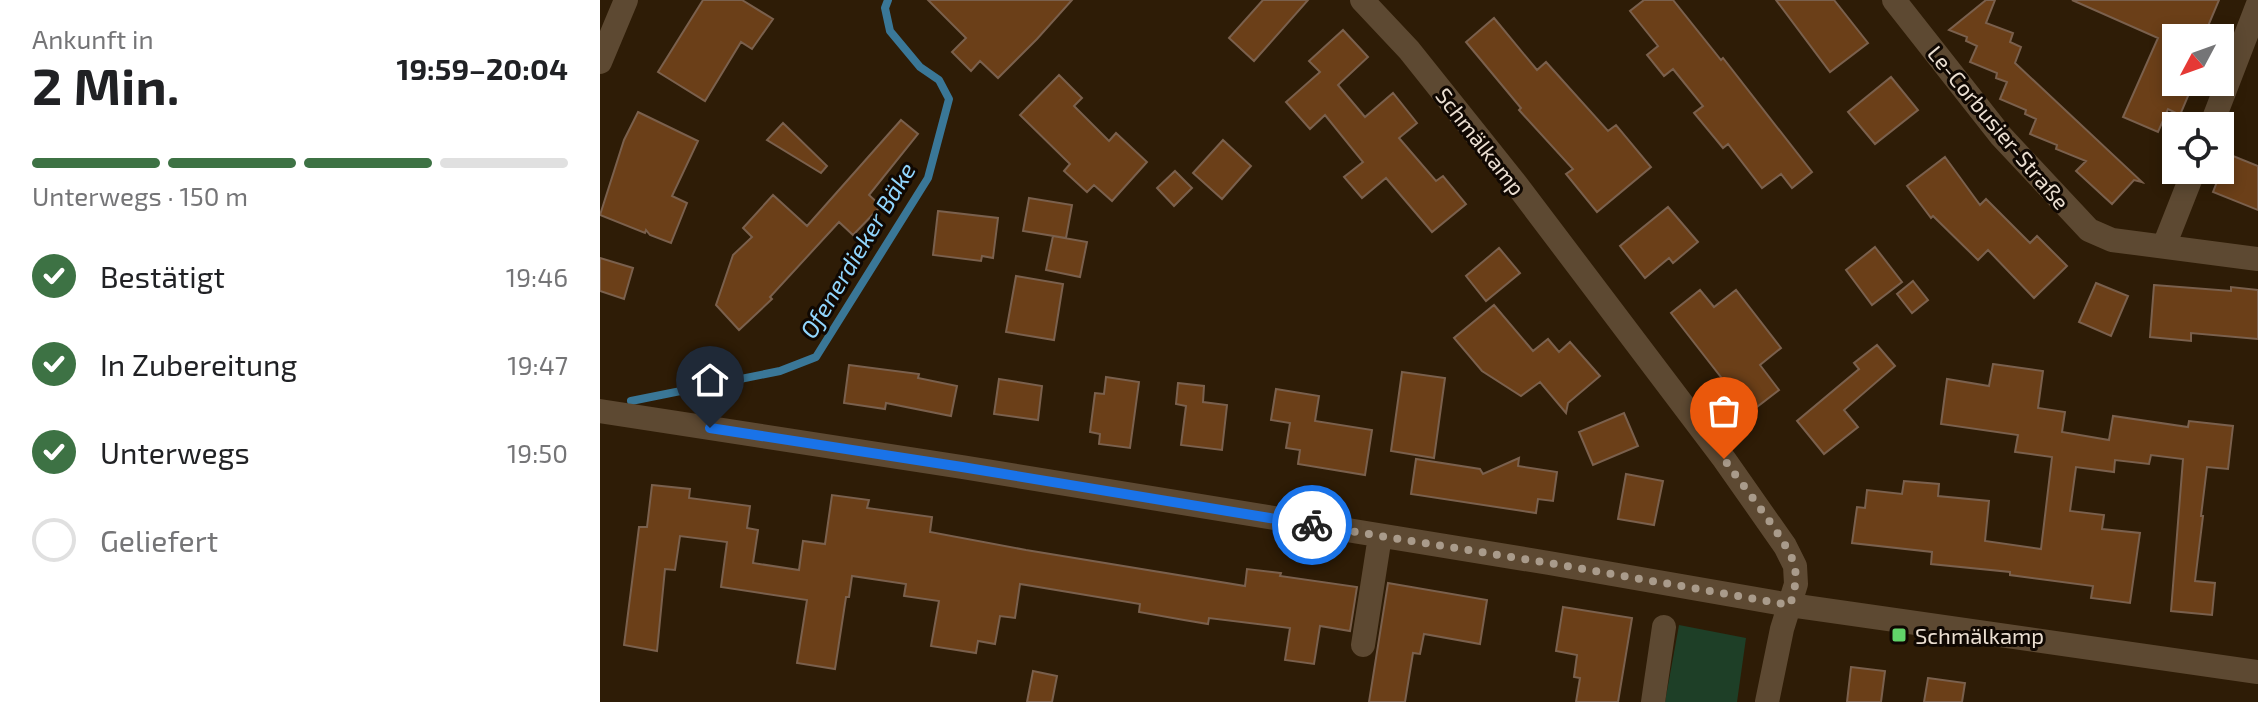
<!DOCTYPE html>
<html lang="de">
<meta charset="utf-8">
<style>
body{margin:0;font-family:"Exo 2",sans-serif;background:#f6f6f6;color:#202124;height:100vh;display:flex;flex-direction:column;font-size:30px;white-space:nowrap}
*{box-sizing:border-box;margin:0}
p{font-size:26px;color:#757577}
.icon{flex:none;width:44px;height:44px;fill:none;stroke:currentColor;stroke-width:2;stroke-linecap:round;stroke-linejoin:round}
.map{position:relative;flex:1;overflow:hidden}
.details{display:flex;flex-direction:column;background:#fff;width:600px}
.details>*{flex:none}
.needle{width:52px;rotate:229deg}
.tools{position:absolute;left:1562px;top:24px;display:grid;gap:16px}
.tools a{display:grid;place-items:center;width:72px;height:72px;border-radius:0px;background:#fff;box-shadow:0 4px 12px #0003;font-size:40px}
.pin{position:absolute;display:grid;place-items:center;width:68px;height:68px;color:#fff;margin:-82px -34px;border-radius:50% 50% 50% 0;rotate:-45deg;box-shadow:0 0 8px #0007}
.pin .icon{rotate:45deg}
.courier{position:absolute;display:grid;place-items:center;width:80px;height:80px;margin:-40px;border:6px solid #1a73e8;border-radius:50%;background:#fff;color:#222;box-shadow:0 2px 10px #0007}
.headline em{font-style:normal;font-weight:700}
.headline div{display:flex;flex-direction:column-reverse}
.headline{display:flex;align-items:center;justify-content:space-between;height:136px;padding:0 32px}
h1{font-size:52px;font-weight:700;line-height:60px}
.bar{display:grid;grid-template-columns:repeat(4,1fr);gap:12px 8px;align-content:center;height:96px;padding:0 32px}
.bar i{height:10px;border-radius:6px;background:#e0e0e0}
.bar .selected{background:#3d7244}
.bar p{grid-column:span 4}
ol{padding:0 32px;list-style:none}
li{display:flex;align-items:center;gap:24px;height:88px}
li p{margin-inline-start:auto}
li .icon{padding:8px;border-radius:50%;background:#3d7244;color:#fff;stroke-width:4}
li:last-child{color:#757577}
li i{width:44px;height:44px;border:4px solid #e0e0e0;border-radius:50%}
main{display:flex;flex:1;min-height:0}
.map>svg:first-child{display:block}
.green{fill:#1e3f27}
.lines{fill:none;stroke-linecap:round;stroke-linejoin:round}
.stream{stroke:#3a7797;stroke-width:8}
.building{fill:#6b3f18;stroke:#7a604d;stroke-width:2}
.minor{stroke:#5d4932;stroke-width:24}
.done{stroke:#a99b8b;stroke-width:8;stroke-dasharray:0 14.4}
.route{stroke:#1a73e8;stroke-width:10}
.poi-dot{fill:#61d46a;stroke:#100802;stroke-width:3}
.labels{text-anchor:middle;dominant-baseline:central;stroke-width:6;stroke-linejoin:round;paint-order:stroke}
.street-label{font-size:22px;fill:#ebdfd2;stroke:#100802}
.poi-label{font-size:22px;fill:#ebdfd2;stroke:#100802;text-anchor:start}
.water-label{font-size:24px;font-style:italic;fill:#91d6fe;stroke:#100802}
</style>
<main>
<section class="details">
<div class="headline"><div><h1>2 Min.</h1><p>Ankunft in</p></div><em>19:59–20:04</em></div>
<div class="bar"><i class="selected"></i><i class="selected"></i><i class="selected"></i><i></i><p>Unterwegs · 150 m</p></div>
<ol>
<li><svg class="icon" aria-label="check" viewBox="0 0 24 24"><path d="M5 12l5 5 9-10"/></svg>Bestätigt<p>19:46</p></li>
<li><svg class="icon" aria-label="check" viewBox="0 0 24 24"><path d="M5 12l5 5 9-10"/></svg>In Zubereitung<p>19:47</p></li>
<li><svg class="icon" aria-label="check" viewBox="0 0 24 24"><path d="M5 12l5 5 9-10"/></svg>Unterwegs<p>19:50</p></li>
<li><i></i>Geliefert</li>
</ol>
</section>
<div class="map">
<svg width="1658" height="702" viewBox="0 0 1658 702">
<rect width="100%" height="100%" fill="#2e1c06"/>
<path class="green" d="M1079,625L1146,638L1137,702H1065Z"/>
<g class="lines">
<path class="stream" d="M31,401L180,371L216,357L328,178L349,99L339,80L320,67L290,31L285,8L288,0"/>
</g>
<path class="building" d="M103,0H142L173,19L152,49L141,42L105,101L58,72Z
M328,0H472L437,39L398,78L380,61L371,71L352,52L366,38Z
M663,0H708L654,61L629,38Z
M1044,0H1073L1121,60L1123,58L1212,172L1192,188L1181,174L1162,188L1128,144L1123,148L1094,113L1103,106L1073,69L1064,76L1047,55L1058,46L1030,11Z
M1176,0H1234L1268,43L1230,72Z
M1386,0H1395L1386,23L1413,33L1410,42L1421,47L1415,63L1542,182L1534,180L1512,204L1476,171L1486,161L1456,149L1457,145L1430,134L1436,119L1425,114L1426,110L1400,99L1407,82L1396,78L1397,73L1370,62L1377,46L1366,41L1367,37L1349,30Z
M1472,0H1619L1603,38H1576V82H1594L1580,115L1568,109L1558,132L1523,117L1558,38Z
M894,18L937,70L946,62L1008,131L1016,125L1051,167L997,212L966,174L973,169L919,110L921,108L866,42Z
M743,30L768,57L738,85L765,117L793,93L817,123L799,138L836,181L843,176L866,204L832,232L786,178L762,198L744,177L763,162L725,115L710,129L686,102L720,72L709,61Z
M459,75L482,98L474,106L509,141L516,133L547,162L512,201L494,185L487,192L464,171L470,164L420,115Z
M1291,77L1318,110L1275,144L1248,112Z
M38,112L98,141L72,196L87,203L71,243L50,235L46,230L45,233L0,215L24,140Z
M301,120L318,134L269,195L281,206L253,235L239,222L170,297L172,299L139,330L116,305L133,255L152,237L143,228L173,195L207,226Z
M183,123L227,166L221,173L167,140Z
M623,140L651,166L622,199L593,173Z
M1628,154L1658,166V210L1613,192Z
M1345,157L1380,205L1386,199L1430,243L1437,236L1467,266L1434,298L1388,250L1378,260L1333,216L1331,218L1307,186Z
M575,171L592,188L574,206L557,188Z
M429,198L472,205L466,238L423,231Z
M1068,207L1098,242L1073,263L1069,258L1045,278L1020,246Z
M338,211L398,218L393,258L382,256L381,261L333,255Z
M453,236L487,242L480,277L446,270Z
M1275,247L1302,282L1272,305L1246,270Z
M899,248L920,273L886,301L866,276Z
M0,258L33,268L24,299L0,291Z
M416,276L463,284L454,340L406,332Z
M1313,281L1328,300L1312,313L1297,294Z
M1496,283L1528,296L1511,336L1479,322Z
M1554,285L1631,291V287L1658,290V339L1591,333V341L1550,337Z
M1100,290L1114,307L1136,290L1181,348L1160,365L1179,390L1149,413L1071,313Z
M894,305L933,351L948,339L959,352L970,342L1000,376L968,403L966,413L940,382L921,396L882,371L854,338Z
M1277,345L1295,366L1244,410L1258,427L1224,454L1197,421L1259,369L1254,363Z
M1393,364L1443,371L1438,408L1465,412L1462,432L1509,440L1513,416L1588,427L1589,421L1633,426L1628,469L1607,467L1601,516H1603L1595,581L1615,583L1612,615L1571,611L1583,459L1551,455L1549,464L1515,460L1514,472L1476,467L1470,511L1504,515L1502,529L1540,533L1530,603L1491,598L1493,586L1410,575V572L1331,564L1332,552L1252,543L1257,507L1265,508L1267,490L1302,494L1304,481L1339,484L1338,496L1389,501L1385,541L1441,549L1452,457L1415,452L1418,435L1341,424L1347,379L1389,386Z
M249,365L319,374L318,378L357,386L351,416L286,403L285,409L244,403Z
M802,372L845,378L834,458L791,451Z
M506,377L539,382L530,448L499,444L500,434L490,432L495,393L504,394Z
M399,379L442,386L438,420L394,414Z
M578,383L604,386L603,402L627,405L622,450L581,445L586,406L576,404Z
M676,389L719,396L715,421L772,430L765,475L698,464L700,450L686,448L690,423L671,420Z
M1024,413L1038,446L993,465L979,432Z
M919,458L918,466L957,472L953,501L938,499L936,513L811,494L816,459L880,469L883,474Z
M1026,474L1063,481L1054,525L1018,519Z
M52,485L90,489L89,498L150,506L147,528L158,530L153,563L199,570L203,541L225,544L232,495L269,500L267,508L332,517L330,532L426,550L645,586L647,569L681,573L680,576L757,587L750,631L720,626L714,664L685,660L690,628L609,618L608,624L584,620L539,612L540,604L420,584L415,618L400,616L395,644L378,641L376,653L331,646L339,601L304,596L306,584L252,576L249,597H246L235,669L197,663L207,600L121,587L127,542L80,536L75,570L65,569L57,651L24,645L39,527H47Z
M788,583L887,600L880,644L824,634L820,654L813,653L805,702H769Z
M963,607L1032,618L1018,702H976L980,678L974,677L977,655L956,651Z
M1251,667L1285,671L1281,702H1247Z
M433,671L457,676L452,702H427Z
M1328,678L1365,683L1362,702H1324Z"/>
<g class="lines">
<path class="minor" d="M762,0L809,50L916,184L1124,459L1185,546L1195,566L1196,584L1182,629L1167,702
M1294,0L1401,136L1489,230L1512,240L1658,259
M0,62L26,0
M1611,126L1658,4
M1564,246L1594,170
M0,411L362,467L949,563L1190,605L1658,672
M763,645L780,536
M1053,702L1064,627"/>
</g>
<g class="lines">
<path class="done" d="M712,525L949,563L1190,605C1194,593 1197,581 1195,568C1192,546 1139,481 1124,459"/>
<path class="route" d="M110,428L362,467L712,525"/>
</g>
<rect class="poi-dot" x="1291" y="627" width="16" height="16" rx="4"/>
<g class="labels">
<g class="street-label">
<text transform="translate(1399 127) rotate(50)">Le-Corbusier-Straße</text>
<text transform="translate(881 141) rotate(52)">Schmälkamp</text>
</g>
<g class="poi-label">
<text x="1315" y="635">Schmälkamp</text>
</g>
<g class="water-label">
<text transform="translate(257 250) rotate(-59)">Ofenerdieker Bäke</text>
</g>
</g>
</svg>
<div class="tools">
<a><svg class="needle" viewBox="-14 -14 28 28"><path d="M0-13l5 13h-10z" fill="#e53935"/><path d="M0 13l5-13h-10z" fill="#757577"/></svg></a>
<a><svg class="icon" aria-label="locate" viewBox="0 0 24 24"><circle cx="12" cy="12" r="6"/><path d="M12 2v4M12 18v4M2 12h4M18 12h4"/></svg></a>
</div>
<div class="pin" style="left:1124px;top:459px;background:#ea580c"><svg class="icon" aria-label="bag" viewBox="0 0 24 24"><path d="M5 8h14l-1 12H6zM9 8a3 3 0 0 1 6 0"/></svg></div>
<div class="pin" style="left:110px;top:428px;background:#1f2937"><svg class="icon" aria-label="home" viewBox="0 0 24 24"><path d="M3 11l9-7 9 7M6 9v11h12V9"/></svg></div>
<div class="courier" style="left:712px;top:525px"><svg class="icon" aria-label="bike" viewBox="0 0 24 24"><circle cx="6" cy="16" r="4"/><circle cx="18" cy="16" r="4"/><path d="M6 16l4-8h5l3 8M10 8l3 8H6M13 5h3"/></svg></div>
</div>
</main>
